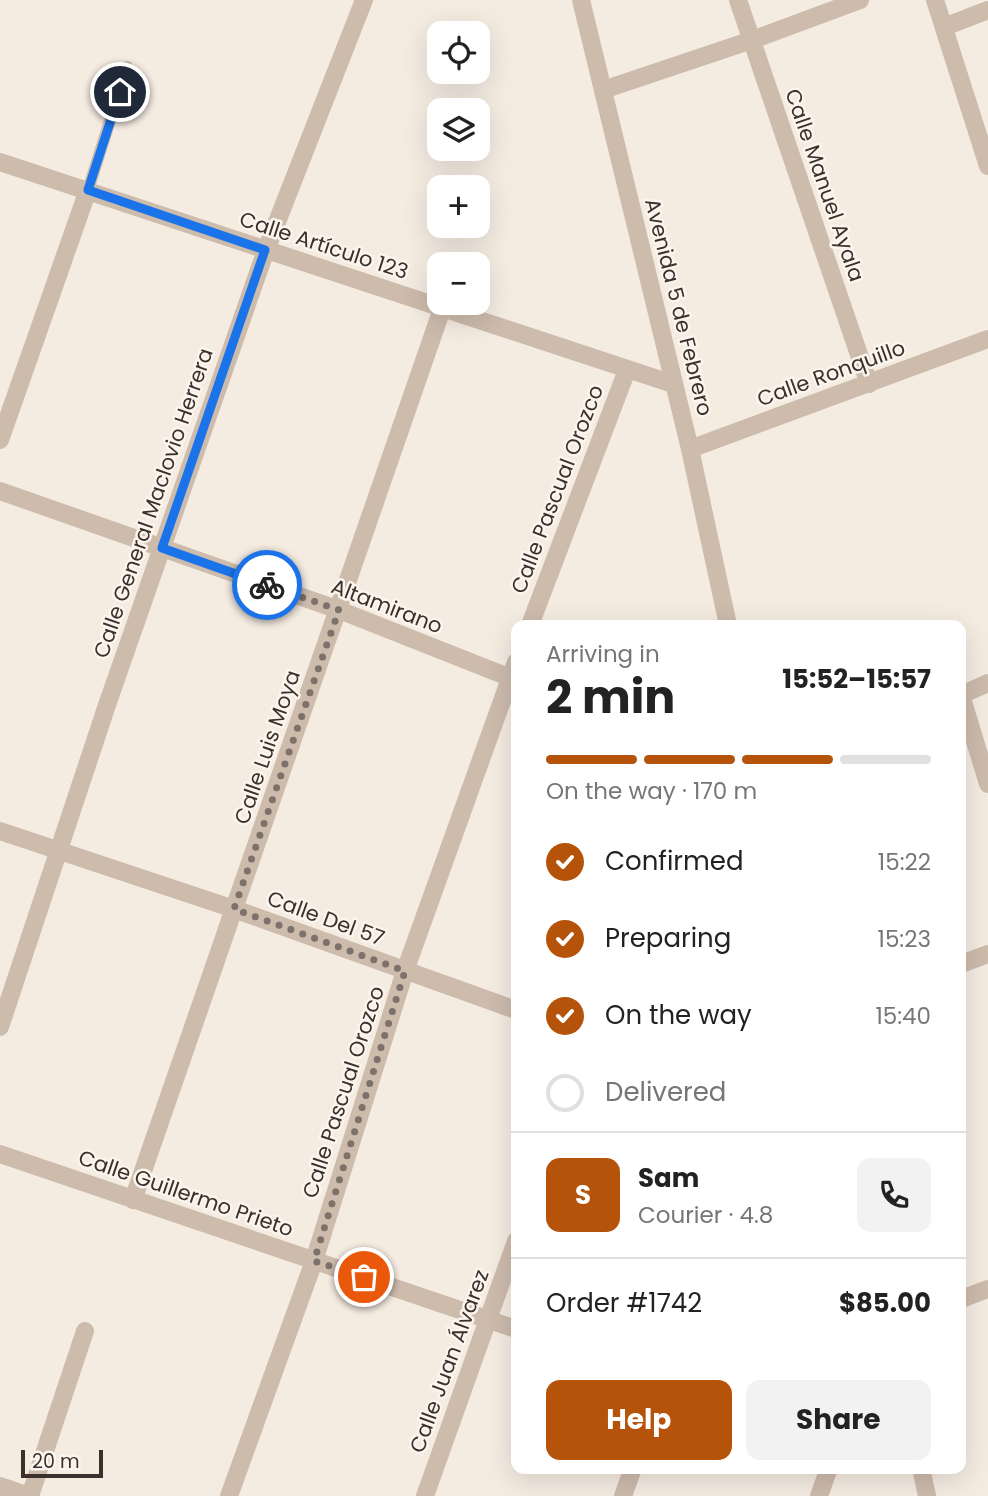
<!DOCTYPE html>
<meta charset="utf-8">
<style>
body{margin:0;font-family:Poppins,sans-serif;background:#f2f2f2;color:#222;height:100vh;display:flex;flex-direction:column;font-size:26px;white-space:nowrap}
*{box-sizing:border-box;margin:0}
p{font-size:23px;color:#767676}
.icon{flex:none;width:38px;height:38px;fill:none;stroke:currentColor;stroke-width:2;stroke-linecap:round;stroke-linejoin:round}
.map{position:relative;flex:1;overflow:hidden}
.drawer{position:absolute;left:511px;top:620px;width:455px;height:854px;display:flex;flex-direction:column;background:#fff;border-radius:14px;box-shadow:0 7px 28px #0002}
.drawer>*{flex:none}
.fabs{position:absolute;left:427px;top:21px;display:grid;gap:14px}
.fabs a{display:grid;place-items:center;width:63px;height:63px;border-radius:14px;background:#fff;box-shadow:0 7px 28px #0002;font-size:35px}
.scale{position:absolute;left:21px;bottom:18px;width:82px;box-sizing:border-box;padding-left:7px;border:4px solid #3b302b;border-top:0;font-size:19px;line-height:24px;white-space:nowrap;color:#3b302b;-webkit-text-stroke:5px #fbf5ee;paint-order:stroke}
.pin{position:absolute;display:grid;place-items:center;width:60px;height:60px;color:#fff;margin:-30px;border:4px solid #fff;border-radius:50%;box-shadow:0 2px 7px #0007}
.courier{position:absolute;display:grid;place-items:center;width:70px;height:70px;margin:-35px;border:5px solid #1a73e8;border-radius:50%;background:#fff;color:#222;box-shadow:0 2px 9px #0007}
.summary em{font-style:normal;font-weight:700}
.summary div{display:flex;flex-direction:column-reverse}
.summary{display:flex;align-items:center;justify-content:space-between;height:119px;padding:0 35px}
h1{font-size:46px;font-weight:700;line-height:52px}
.bar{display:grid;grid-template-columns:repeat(4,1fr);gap:10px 7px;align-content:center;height:84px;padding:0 35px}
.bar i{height:9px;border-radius:5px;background:#e0e0e0}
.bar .active{background:#b45309}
.bar p{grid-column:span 4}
.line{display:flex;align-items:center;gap:18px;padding:0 35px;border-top:2px solid #e0e0e0}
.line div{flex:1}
.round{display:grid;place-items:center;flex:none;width:74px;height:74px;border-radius:14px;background:#f2f2f2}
ol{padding:0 35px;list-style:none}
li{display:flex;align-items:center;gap:21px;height:77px}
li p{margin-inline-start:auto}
li .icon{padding:7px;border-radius:50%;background:#b45309;color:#fff;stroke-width:4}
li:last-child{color:#767676}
li i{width:38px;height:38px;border:4px solid #e0e0e0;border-radius:50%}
.button{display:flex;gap:14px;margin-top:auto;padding:14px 35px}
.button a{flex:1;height:80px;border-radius:14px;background:#b45309;color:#fff;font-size:28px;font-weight:700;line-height:80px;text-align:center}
.button a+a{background:#f2f2f2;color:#222}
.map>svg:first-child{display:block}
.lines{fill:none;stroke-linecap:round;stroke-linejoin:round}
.service{stroke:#cdbbac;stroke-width:12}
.minor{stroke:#cdbbac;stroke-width:18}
.tertiary{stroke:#cdbbac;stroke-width:18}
.done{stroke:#7c716b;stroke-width:7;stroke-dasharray:0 12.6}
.route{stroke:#1a73e8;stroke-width:9}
.labels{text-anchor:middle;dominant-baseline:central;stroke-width:5;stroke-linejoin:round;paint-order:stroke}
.street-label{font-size:21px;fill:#3b302b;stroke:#fbf5ee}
</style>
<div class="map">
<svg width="988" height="1496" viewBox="0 0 988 1496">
<rect width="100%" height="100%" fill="#f4ebe1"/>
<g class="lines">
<path class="service" d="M88,190L127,67"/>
<path class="minor" d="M738,0L869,384
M935,0L988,166
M944,27L988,10
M603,90L752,40L860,0
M0,162L673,384
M0,440L88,190
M690,449L988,339
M0,491L339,610L516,680
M530,625L627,370
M961,695L988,784
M961,695L988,683
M0,831L234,909L516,1010
M961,964L988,954
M0,1027L107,705L266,250L364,0
M0,1154L516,1329
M133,1200L442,309
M961,1299L988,1289
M0,1486L29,1496
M30,1496L85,1331
M229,1496L314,1261L405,971L516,662
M425,1496L516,1241
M623,1496L633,1468
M819,1496L829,1468"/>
<path class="tertiary" d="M581,0L690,449L728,625
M921,1468L927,1496"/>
</g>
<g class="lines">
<path class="done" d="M267,585L339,610L234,909L405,971L314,1261L364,1277"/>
<path class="route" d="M120,92L88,190L265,250L162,548L267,585"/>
</g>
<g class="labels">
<g class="street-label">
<text transform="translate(825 185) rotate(71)">Calle Manuel Ayala</text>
<text transform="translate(324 245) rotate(18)">Calle Artículo 123</text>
<text transform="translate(679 307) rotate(76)">Avenida 5 de Febrero</text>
<text transform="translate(831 373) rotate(-20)">Calle Ronquillo</text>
<text transform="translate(557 489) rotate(-69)">Calle Pascual Orozco</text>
<text transform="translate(153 503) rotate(-71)">Calle General Maclovio Herrera</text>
<text transform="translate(387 606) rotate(21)">Altamirano</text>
<text transform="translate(267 747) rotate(-71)">Calle Luis Moya</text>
<text transform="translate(326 918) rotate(20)">Calle Del 57</text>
<text transform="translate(343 1092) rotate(-72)">Calle Pascual Orozco</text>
<text transform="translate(186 1193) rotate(19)">Calle Guillermo Prieto</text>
<text transform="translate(449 1361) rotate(-70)">Calle Juan Álvarez</text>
</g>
</g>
</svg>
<div class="fabs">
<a><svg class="icon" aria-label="locate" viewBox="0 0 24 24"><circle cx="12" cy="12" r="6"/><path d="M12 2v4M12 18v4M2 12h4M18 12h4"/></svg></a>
<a><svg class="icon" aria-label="layers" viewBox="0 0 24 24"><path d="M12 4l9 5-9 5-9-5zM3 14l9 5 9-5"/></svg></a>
<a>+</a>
<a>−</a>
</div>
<div class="scale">20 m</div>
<div class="pin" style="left:364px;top:1277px;background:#ea580c"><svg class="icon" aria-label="bag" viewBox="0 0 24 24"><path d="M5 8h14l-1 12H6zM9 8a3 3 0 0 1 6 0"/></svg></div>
<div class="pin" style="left:120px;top:92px;background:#1f2937"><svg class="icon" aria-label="home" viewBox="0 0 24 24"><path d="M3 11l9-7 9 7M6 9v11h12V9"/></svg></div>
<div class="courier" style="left:267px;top:585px"><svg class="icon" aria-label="bike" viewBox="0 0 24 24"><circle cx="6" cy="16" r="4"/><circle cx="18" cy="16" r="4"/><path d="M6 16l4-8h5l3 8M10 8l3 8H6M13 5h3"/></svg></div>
<section class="drawer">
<div class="summary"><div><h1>2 min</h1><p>Arriving in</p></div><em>15:52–15:57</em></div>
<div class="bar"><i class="active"></i><i class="active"></i><i class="active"></i><i></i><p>On the way · 170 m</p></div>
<ol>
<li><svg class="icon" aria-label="check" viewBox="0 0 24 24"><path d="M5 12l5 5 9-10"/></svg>Confirmed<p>15:22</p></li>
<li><svg class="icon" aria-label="check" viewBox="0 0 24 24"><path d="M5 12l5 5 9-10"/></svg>Preparing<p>15:23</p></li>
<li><svg class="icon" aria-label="check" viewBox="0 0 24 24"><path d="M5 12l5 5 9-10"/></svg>On the way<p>15:40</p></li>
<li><i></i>Delivered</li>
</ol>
<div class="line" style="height:126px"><b class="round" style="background:#b45309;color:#fff">S</b><div><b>Sam</b><p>Courier · 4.8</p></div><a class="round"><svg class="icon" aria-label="phone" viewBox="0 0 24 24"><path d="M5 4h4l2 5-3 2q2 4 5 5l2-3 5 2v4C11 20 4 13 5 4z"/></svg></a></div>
<div class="line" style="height:91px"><div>Order #1742</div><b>$85.00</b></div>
<div class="button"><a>Help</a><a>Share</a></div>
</section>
</div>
